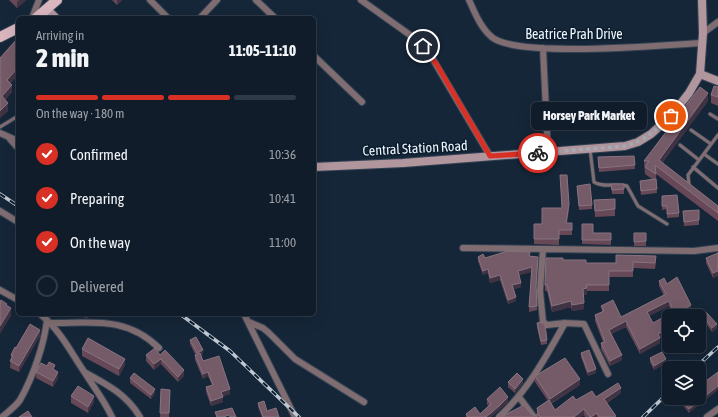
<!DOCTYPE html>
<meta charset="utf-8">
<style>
body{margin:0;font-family:"Asap Condensed",sans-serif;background:#1e2936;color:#f1f3f6;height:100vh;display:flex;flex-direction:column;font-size:15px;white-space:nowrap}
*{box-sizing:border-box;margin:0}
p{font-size:13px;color:#9ca1a8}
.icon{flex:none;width:22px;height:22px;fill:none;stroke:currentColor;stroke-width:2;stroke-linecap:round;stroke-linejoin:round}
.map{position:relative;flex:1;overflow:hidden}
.sheet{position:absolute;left:16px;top:16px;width:300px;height:300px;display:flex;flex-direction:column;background:#101c2a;border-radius:6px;box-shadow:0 4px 16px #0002,0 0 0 1px #303a47}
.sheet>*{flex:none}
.buttons{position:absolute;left:662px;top:309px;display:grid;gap:8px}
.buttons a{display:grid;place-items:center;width:44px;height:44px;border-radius:6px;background:#101c2a;box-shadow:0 4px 16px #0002,0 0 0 1px #303a47;font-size:20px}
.pin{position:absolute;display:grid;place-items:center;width:34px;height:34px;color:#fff;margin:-17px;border:2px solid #fff;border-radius:50%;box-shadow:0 1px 4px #0007}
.courier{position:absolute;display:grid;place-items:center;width:40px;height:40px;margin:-20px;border:3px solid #d93025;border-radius:50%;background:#fff;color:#222;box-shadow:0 1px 5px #0007}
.bubble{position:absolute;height:28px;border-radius:6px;background:#101c2a;box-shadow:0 4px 16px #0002,0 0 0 1px #303a47;font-size:13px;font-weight:800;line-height:28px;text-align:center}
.summary em{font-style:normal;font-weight:800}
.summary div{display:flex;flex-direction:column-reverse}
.summary{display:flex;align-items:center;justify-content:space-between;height:68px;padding:0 20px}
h1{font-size:26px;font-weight:800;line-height:30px}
.bar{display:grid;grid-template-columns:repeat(4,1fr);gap:6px 4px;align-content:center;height:48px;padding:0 20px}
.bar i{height:5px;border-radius:3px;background:#303a47}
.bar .current{background:#d93025}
.bar p{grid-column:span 4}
ol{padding:0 20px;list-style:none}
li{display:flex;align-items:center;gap:12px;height:44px}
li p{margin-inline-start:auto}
li .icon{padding:4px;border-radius:50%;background:#d93025;color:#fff;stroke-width:4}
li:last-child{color:#9ca1a8}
li i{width:22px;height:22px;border:2px solid #303a47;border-radius:50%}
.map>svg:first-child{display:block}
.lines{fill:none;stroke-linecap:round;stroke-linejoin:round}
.lane-casing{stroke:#344354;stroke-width:4.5}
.street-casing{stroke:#344354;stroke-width:8}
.secondary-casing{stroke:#344354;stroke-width:10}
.primary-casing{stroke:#344354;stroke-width:12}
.lane{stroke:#7f6d72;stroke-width:3}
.street{stroke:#7f6d72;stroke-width:6}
.secondary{stroke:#b2969d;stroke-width:8}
.primary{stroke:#dab6bf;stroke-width:10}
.rail-casing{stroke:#c0c9d2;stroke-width:3.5}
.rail{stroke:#0b1d2e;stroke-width:2;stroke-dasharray:6;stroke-linecap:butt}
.wall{fill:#664857}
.shaded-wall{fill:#403343}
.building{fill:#755b68;stroke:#887380}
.done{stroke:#a3adb8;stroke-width:4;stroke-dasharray:0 7.2}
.route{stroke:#d93025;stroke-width:5}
.labels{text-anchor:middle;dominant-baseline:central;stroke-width:3;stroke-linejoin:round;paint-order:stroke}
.street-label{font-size:14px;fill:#eff6fd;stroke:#0b1d2e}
</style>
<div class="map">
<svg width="718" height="417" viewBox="0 0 718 417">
<rect width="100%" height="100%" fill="#152638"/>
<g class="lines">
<g class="lane-casing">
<path id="lane" d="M710,114L718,119
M0,127L18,116
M691,130L711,144
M680,145L699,160
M590,149L594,182C602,188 617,183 627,186L638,206L667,224
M704,154L718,164
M693,167L718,188
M689,184L688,175L718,135"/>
</g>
<g class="street-casing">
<path id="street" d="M150,0L168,18
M256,0L275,18
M361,0L417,40L428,51L490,156
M469,0C475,13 481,29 493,38C522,58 662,45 702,43
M32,18L39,0
M200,18L217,0
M703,33L718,22
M543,48L548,153
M314,56L362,102
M0,133L18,141
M10,139L18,148
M0,211L18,222
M463,248L694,251L718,248
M543,249L540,291L543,322L547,325L565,323L584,324L608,374
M0,290L18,300
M40,314C59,329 69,349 83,370C93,386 104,400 112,417
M244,314L295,417
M249,322L263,328L269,333L295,359L364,402
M51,323C93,323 126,316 159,348
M86,373C108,385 127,395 140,417
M519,397L534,417
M2,417C8,412 16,406 20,400C33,377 44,345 47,320
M499,417C528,390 546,357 565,323
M707,417L718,409"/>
</g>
<g class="secondary-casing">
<path id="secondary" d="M48,10L56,18
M700,74L718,81
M314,167L403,163L625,146L638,142L651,134L671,116L689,93L700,74L703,33L702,0"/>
</g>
<g class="primary-casing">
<path id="primary" d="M36,18L57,0
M0,37L18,28"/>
</g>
<use href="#lane" class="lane"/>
<use href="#street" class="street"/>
<use href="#secondary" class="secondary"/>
<use href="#primary" class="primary"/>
<g class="rail-casing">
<path id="rail" d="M0,194L18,206
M180,314L230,351L299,417
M695,368L718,347
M643,417L669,392"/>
</g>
<use href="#rail" class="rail"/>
</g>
<path class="wall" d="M9,0H26L17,8Z
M112,0H122L117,5Z
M18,42V79L16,77L10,84L12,92L5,100L8,111L0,118V58Z
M718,87V106L711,103V95Z
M708,101L662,163L718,206V221L656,174L657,193L641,195L640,185V181L652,179L645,174L644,161Z
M634,156L635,169L599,172L598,161Z
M611,184H624V194H612Z
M577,186L592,205V209L579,210Z
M662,196L679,213V217L667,218V209L662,210Z
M594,200L615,209V216L595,217Z
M569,209L567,223H572V235H559V245L534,244V224H542Z
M683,211L699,220V225L684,226Z
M582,224L593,233H611V245L582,244Z
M634,233H646V246H634Z
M718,253V276L713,278L706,263V258Z
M616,255L656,262L655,269L633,268V277H609V291H587V294L583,295L584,309L572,311L571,307L552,312L547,291H545V285L563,260L586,263H616Z
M530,256L538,261L536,288L537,310L529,312L531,272L519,275L521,287L514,289L516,301L508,304L500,280L490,283L488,273L483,275L478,261V257L485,258Z
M659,281L667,284L691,311L681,316H673L669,306L649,316L653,323L667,334L660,338V343L640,354L626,327L611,334L622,360L610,366L601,349V343L603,342L595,321V315L602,312L601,306L621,317L664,296L659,286Z
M80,314H90L87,318L80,316Z
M105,314H113L111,317Z
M702,314L717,328L712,332L702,318Z
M537,323L547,340V344L541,345L537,327Z
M40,336L19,372L10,368L11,355L16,348Z
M190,340L203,354L201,355L203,361L230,394L223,396V402L211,406L206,392V387L212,385L208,376L203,379L195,360V354L190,344Z
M82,349L125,365L119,376L82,356Z
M581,353L596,373L588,376L581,357Z
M146,355H160L184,376L178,382L161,364L154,370L146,361Z
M650,358L666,363L654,370L650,362Z
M55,370L58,378L53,387L36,378V372Z
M718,372L689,413L682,404V400Z
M535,376L580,385L551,404L555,410L576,400L621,393L607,403L616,417H585L584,415L581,417H501L531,414L535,416L537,414V408L548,401L535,382Z
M130,378L155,393L151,399L130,383Z
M508,382L523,383L515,393L508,387Z
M161,389L170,396L169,417H160Z
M71,396L94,402L88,413L71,403Z
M487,399L508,402L499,410L491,417H466V414H480L488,406L487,404Z
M258,403L267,411L279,417H262L258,407Z"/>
<path class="shaded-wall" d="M19,0H26L17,8V2Z
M117,0H122L117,5Z
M16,70V77L7,88V80Z
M12,85V92L2,104V96Z
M708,93V101L659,168V160Z
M8,103V111L0,118V111Z
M532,267V272L518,275V271Z
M488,269V273L483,275V271Z
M718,271V276L713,278V273Z
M500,275V280L490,283V278Z
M521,283V287L512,290V285Z
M587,288V294L583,295V289Z
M516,297V301L508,304V300Z
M571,301V307L552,312V306Z
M669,301V306L647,317V312Z
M584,303V309L572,311V305Z
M691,305V311L681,316H675V314Z
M11,308V316L0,334V326Z
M626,321V327L609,335V330Z
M717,324V328L712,332V328Z
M667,329V334L660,338V343L640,354V349L658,334Z
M40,330V336L19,372V366Z
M203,350V354L197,357V353Z
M622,355V360L610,366V361Z
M125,359V365L119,376V369Z
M161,359V364L154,370V364Z
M666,359V363L654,370V366Z
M596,369V373L588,376V372Z
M184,370V376L178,382V377Z
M58,372V378L53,387V381Z
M208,372V376L203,379V374Z
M523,379V383L515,393V389Z
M580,379V385L550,404V399Z
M718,386V390L689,413V409Z
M621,388V393L604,404V399Z
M155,389V393L151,399V395Z
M230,389V394L221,397V392Z
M94,396V402L88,413V407Z
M223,397V402L211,406V401Z
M508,397V402L499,410L491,417H486Z
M584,409V415L581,417H574Z
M597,413V417H591Z"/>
<path class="building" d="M16,40L18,42V71L16,70L7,80L12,85L2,96L8,103L0,111V58Z
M714,86L718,87V97L711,95Z
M700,87L708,93L659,160L718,206V213L655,165L656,174L645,167L649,161H644Z
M634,156L635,165L599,168L598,157Z
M560,175H567L569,204L566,223H572V230H559V239H534V224H542V208H562Z
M656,179L657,189L641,191L640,181Z
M590,184L592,205L579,206L577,186Z
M611,184H624V189L612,190Z
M677,195L679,213L667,214V206H662V196Z
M615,199V209L595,211L594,200Z
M699,210V220L684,222L683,211Z
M582,224H593V233H611V240H582Z
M634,233H646V241L634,242Z
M508,251L530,252L529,256L538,257L536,286L537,306L529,307L532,267L518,271L521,283L512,285L516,297L508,300L500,275L490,278L488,269L483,271L478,257L483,254L485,258Z
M718,253V271L713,273L706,258Z
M616,255L656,256L655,263L633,262V271H609V285H586L587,288L583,289L584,303L572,305L571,301L552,306L547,285H545L546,258H563V260H586V263H616Z
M677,277L691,305L675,314L669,301L647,312L653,323L662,318L667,329L658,334L660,338L640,349L626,321L609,330L622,355L610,361L601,343L605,342L595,315L604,311L601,306L613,300L621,317L666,294L659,281L664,278L667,284Z
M1,300L7,304L6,305L11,308L0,326V301Z
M706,312L717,324L712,328L702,314Z
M541,322L545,325L547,340L541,341L537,323Z
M30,324L40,330L19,366L10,361L13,356L11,355L15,347L16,348Z
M196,337L203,350L197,353L190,340Z
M88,338L125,359L119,369L82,349Z
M155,348L160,355L165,350L184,370L178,377L161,359L154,364L146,355Z
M589,350L596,369L588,372L581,353Z
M662,352L666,359L654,366L650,358Z
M200,353L203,361L219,356L230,389L221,392L223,397L211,401L206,387L213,385L208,372L203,374L195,355Z
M565,358L580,379L550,399L535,376Z
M49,362L55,365L53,369L58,372L53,381L36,372L41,363L47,366Z
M718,372V386L689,409L682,400L684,398H699V386Z
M134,373L155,389L151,395L130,378Z
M517,373L523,379L515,389L508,382Z
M618,383L621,388L604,399L616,416L614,417H599L597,413L591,417H590L584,409L574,417H540L539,415L536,417H501L524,405L531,414L535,416L538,413L537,408L549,400L555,410L573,396L576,400L592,391L596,397Z
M78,386L94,396L88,407L71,396Z
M500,387L508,397L499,406L486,417H468L466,414L475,407L480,414L491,404L487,399Z
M161,389L170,390L169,413H160Z
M264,401L267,411L276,408L279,417H263L258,403Z
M232,408L236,417H230L229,415L223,417H217L215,412Z
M28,411L32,417H19Z"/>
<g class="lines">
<path class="done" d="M538,153L625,146C645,140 657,130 671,116"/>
<path class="route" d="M423,46L437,65L490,156L538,153"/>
</g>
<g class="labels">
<g class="street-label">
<text x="574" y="34">Beatrice Prah Drive</text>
<text transform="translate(415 148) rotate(-3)">Central Station Road</text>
</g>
</g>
</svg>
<div class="buttons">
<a><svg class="icon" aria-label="locate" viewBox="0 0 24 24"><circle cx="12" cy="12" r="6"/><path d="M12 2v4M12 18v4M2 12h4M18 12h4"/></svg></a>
<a><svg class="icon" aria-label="layers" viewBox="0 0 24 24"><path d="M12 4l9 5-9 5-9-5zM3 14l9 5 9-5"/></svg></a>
</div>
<div class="pin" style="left:671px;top:116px;background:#ea580c"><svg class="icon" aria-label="bag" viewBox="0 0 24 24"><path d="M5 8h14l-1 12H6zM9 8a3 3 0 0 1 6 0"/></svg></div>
<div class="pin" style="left:423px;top:46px;background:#1f2937"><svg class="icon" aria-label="home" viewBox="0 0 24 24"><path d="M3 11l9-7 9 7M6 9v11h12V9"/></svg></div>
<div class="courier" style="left:538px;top:153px"><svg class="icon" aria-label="bike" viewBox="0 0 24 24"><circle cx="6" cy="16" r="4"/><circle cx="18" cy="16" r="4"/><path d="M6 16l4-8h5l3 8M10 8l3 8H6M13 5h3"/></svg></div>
<div class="bubble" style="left:531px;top:102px;width:116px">Horsey Park Market</div>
<section class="sheet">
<div class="summary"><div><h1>2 min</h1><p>Arriving in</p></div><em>11:05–11:10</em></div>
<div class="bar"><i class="current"></i><i class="current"></i><i class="current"></i><i></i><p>On the way · 180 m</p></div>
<ol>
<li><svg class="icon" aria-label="check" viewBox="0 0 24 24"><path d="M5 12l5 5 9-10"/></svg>Confirmed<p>10:36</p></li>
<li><svg class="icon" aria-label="check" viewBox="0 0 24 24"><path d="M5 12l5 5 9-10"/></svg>Preparing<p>10:41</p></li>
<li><svg class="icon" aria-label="check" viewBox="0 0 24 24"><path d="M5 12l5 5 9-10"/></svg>On the way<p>11:00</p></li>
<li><i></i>Delivered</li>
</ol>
</section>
</div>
